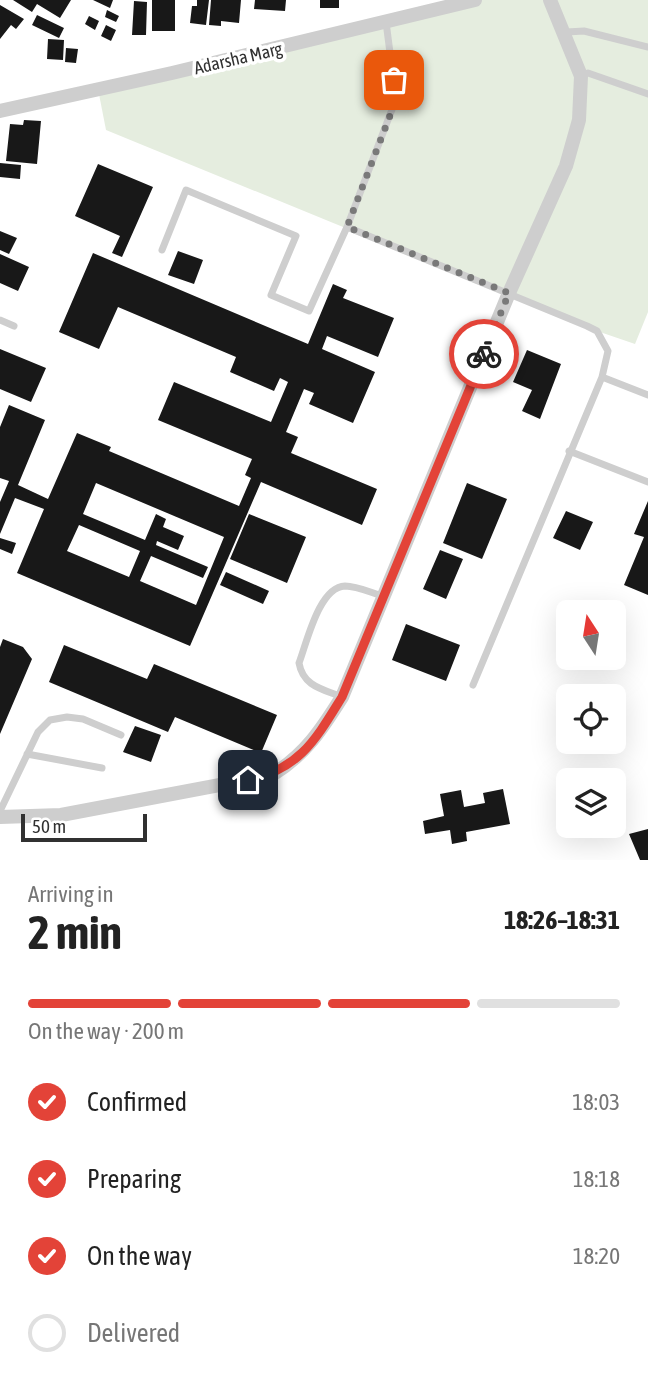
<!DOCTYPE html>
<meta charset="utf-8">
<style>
body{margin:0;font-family:"Asap Condensed",sans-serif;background:#f2f2f2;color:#222;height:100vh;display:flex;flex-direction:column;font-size:26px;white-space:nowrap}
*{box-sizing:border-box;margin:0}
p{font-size:23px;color:#767676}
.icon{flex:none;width:38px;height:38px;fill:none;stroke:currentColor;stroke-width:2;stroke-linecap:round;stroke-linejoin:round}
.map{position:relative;height:860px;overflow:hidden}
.sheet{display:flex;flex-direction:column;background:#fff;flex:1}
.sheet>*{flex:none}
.needle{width:46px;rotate:348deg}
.tools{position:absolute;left:556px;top:600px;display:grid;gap:14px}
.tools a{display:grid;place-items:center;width:70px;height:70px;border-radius:10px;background:#fff;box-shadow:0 7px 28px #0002;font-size:35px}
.scale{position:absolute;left:21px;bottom:18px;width:126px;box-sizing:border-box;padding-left:7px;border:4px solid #313131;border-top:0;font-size:19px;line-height:24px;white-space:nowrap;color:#313131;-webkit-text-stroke:5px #fff;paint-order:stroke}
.pin{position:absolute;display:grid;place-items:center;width:60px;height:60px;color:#fff;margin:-30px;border-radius:14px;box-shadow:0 4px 10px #0006}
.courier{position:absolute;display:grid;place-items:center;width:70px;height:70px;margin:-35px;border:5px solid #e34338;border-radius:50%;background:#fff;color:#222;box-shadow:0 2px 9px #0007}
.headline em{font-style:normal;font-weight:700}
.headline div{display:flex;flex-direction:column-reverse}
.headline{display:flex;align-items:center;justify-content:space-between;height:119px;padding:0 28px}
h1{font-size:46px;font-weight:700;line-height:52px}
.bar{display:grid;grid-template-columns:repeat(4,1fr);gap:10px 7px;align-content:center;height:84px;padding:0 28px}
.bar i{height:9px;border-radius:5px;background:#e0e0e0}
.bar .active{background:#e34338}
.bar p{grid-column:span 4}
ol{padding:0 28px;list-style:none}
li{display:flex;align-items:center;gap:21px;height:77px}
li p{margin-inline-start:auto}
li .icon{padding:7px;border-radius:50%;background:#e34338;color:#fff;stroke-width:4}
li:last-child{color:#767676}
li i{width:38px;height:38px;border:4px solid #e0e0e0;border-radius:50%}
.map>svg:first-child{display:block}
.green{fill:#e5eddf}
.building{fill:#181818;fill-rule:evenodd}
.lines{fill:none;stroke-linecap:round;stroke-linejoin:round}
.lane{stroke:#cecece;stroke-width:7}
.street{stroke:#cecece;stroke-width:14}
.done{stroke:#797979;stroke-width:7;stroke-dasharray:0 12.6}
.route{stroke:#e34338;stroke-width:9}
.labels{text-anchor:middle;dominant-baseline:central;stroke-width:7;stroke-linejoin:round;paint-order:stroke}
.street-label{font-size:18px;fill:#313131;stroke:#fff}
</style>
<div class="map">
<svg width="648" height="860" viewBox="0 0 648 860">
<rect width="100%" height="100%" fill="#fff"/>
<path class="green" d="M475,0H648V312L635,344L597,331L106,130L98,89Z"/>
<path class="building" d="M13,0H71L60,18L37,4L32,12Z
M93,0H113L110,8Z
M152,0H175V31H152Z
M197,0H209L206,25L190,23L192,6H197Z
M211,0H241L239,23L221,21V26L209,25Z
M255,0H286L285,11L254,9Z
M320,0H339V8H320Z
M134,1L147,2L146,35H132Z
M0,5L24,19L16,29L11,25L0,39Z
M107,10L119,16L116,22L105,17Z
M37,15L64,28L59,38L32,25Z
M89,16L99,21L95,30L85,24Z
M106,25L116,30L111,41L101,36Z
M48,39L64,40L63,60L47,59Z
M66,48L78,49L76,63L65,62Z
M24,120L41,121L37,164L6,161L10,124L23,125Z
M0,163L21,165L20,179L0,177Z
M98,164L153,187L122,257L112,253L120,236L75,216Z
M0,231L17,238L9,254L0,250Z
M178,251L203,260L194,284L168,275Z
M93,253L308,344L333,284L347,290L343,298L394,318L378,357L327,336L322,349L375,372L353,423L309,404L314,393L304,389L286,432L298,437L291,453L377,489L362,525L261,482L190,646L17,573L44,509L15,498L0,534V502L9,481L0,478V427L9,405L45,420L18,485L48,499L77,433L111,447L109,451L239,506L251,478L245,475L252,459L158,420L174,382L271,422L288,382L280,378L274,391L230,372L236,357L118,307L99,349L59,332ZM96,483L224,537L196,605L140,581L151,556L203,578L208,567L156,545L157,541L178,550L184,536L163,527L166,519L156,514L145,540L83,514ZM79,525L140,551L129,577L67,551Z
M0,254L29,267L18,291L0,283Z
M0,349L46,368L31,402L0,389Z
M527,350L561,364L540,419L522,411L532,390L513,382Z
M467,483L507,499L482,559L443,543Z
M648,501V595L624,585L644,537L634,534Z
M566,511L593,522L580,550L553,538Z
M249,514L306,537L287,583L230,559Z
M0,538L16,543L12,554L0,549Z
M440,550L463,559L446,599L423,589Z
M226,572L269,591L263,604L220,585Z
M406,624L460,645L446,681L392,660Z
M3,639L23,647L32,659L0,734V647Z
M64,645L147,679L154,664L277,715L261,753L175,717L168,732L49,682Z
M135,726L161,735L151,762L123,752Z
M503,789L510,824L466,832L467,841L452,844L450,830L425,834L423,821L444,816L440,794L461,790L464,807L485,803L483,793Z
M648,829V860H640L629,834Z"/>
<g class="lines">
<path class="lane" d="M567,36V32L584,31L648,47
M581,76L588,73L648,94
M347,227L587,326L597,331L608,351L602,377L473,685
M162,250L186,190L296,236L271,295L309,311L347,227L396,99L386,22
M0,320L14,326
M602,377L648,395
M569,451L648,482
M342,697C322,689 303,686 299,663C307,642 319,587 345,586C357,586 372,593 383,596
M27,754L102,768
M0,811L38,732L50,720L67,717L83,719L121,735"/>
<path class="street" d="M0,111L172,73L475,0
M0,817L61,815L272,775C305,755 322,729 342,697L509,293L566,166L579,120L581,76L550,0"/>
</g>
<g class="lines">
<path class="done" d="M394,80L396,100L347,227L509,293L484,354"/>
<path class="route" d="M248,780C300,769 316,739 342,697L484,354"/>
</g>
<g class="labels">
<g class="street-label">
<text transform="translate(238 58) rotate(-13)">Adarsha Marg</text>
</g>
</g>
</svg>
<div class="tools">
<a><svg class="needle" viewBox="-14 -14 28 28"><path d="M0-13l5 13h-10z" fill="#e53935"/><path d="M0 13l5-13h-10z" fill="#767676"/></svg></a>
<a><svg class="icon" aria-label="locate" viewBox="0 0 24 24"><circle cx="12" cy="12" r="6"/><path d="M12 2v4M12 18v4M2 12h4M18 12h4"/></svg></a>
<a><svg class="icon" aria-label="layers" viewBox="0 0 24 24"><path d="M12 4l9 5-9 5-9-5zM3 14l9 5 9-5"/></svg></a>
</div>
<div class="scale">50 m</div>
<div class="pin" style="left:394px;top:80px;background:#ea580c"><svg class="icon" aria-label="bag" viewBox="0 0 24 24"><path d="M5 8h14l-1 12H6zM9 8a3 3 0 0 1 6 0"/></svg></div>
<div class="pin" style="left:248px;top:780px;background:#1f2937"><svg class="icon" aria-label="home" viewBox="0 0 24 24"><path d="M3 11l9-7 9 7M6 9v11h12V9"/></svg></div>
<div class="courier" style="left:484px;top:354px"><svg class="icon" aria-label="bike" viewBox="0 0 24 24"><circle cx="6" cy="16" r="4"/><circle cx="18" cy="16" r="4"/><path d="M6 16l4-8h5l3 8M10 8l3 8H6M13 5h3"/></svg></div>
</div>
<section class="sheet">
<div class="headline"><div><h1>2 min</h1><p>Arriving in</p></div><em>18:26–18:31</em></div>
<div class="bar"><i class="active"></i><i class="active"></i><i class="active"></i><i></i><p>On the way · 200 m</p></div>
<ol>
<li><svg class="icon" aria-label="check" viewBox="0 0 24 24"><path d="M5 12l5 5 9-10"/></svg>Confirmed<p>18:03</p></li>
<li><svg class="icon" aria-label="check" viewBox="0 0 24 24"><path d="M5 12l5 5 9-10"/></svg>Preparing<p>18:18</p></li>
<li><svg class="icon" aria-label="check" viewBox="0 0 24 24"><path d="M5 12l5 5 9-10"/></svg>On the way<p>18:20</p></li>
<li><i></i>Delivered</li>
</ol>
</section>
